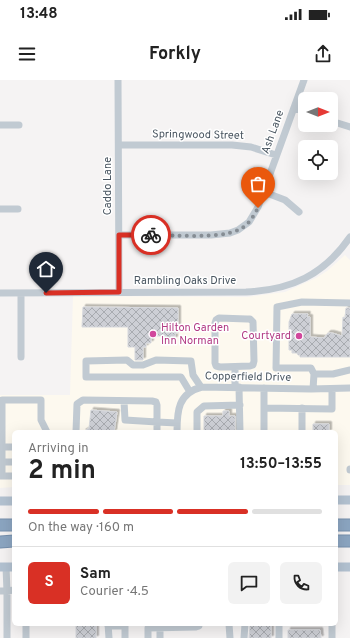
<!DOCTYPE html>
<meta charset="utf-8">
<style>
body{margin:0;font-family:Overpass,sans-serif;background:#f2f2f2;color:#222;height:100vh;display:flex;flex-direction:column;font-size:15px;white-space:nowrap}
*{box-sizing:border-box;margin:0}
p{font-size:13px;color:#767676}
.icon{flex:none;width:22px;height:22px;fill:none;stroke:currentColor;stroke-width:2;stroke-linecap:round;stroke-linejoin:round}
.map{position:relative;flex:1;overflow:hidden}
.drawer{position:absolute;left:12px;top:350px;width:326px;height:196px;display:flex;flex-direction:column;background:#fff;border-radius:6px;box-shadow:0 4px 16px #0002}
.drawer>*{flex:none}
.needle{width:26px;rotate:90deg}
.fabs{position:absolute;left:298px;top:12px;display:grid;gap:8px}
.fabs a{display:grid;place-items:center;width:40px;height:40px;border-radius:6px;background:#fff;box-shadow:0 4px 16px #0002;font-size:20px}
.pin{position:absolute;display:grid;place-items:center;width:34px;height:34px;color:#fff;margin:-41px -17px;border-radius:50% 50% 50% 0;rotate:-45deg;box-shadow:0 0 4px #0007}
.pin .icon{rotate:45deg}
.courier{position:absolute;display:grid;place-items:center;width:40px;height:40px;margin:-20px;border:3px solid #d93025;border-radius:50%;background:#fff;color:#222;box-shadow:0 1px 5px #0007}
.summary em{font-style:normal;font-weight:700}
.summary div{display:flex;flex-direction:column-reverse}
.summary{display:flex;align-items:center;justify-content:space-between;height:68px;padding:0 16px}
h1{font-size:26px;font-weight:700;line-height:30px}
.bar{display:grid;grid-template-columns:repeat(4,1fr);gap:6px 4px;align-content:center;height:48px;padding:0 16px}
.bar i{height:5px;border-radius:3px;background:#e0e0e0}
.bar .on{background:#d93025}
.bar p{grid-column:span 4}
.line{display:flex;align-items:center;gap:10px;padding:0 16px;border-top:1px solid #e0e0e0}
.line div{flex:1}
.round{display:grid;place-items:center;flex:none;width:42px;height:42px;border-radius:6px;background:#f2f2f2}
.status{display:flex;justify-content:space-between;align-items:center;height:28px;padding:0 20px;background:#fff;direction:ltr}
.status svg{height:11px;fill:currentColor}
header{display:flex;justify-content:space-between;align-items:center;height:52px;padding:0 16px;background:#fff;font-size:18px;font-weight:700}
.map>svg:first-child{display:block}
.commercial{fill:#fdf9ef}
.building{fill:url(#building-cross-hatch);stroke:#d7d9de;filter:url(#shadow)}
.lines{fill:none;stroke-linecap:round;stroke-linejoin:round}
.highway-casing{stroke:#7690ad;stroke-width:13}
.minor{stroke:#c1cad2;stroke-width:7}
.major{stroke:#b3c2d1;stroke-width:9}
.highway{stroke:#8ba5c1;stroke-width:11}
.done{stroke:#868d94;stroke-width:4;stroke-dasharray:0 7.2}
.route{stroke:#d93025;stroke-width:5}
.hotel-dot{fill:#d1479c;stroke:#fff;stroke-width:1.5}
.labels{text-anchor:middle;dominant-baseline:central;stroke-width:3;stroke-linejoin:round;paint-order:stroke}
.street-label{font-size:11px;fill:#4a5661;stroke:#fff}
.hotel-label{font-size:11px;fill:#b23c85;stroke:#fff;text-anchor:start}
</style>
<div class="status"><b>13:48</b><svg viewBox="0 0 49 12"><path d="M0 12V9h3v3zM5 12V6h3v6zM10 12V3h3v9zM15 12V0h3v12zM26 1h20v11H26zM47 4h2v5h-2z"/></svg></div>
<header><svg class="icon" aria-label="menu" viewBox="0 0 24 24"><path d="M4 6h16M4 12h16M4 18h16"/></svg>Forkly<svg class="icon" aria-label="share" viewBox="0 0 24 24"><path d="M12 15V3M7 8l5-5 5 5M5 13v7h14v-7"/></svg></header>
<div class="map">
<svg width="350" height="558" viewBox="0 0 350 558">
<defs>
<pattern id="building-cross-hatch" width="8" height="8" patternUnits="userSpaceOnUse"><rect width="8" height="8" fill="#cdcfd5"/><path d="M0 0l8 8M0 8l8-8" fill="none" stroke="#a8abb0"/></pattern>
<filter id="shadow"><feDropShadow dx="2.5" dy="-2.5" stdDeviation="0" flood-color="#0004"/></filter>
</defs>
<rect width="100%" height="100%" fill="#f5f3f3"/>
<path class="commercial" d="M345,175L350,180V405H336V352H14V407L0,408V315H70L73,216L247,217L285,212L316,198L327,191Z"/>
<path class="building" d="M83,227L178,228V253H175V259H163V256H151V263H146V267H143V280H135V267H128V247H82Z
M346,228H350V277H300V275H298L297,273H292V270H289V242L292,234H308L307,237H310V257L324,258L328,253H332L342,256L343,237L345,238Z
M91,330L117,332L114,352H83L89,348Z
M223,331H229V336H235V352H204V336H223Z
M313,344H329V352H313Z
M76,544H96V558H76Z
M254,544H271V558H249L250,545H254Z
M288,550H320L321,558H288Z"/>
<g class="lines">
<g class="highway-casing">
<path id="highway" d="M0,445H14
M336,445H350
M336,461H350
M0,462L14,461"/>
</g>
<path class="minor" d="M118,0L119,212
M294,28L305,31
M331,41L350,47
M0,45H19
M119,65H232L251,67L276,75
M264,112L285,120L299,132
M0,129H18
M119,155H211L230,153L238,150L249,142L258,127L304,0
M0,213L246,212C291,210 324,195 350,157
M21,213V277
M219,238L247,239H250L253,242L254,281L253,285L250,286L220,287L216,286L215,283V243L216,240Z
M235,287V307
M314,294H333L350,290
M239,307L240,352
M264,308V328L332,329V309
M313,309L314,294L311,288H276L277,227L302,222L350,223
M190,312L181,297H86V281L127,280L133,285H143L156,280L191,281L193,295L201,307
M302,328V352
M76,352L77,324L83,320L152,321L156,322L157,325V342L125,340L124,321
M157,352V342L177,343
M177,352C177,331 178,313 202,307L311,309L350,308
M197,352V332L204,326L240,325
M264,352V328
M2,367H14
M2,382H14
M350,389V390
M0,396H14
M2,396V320H41V340L47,352
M6,487L7,511L14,510
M0,511H7V558
M26,544V558
M108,544L109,558
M125,544V558
M229,544L230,558
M279,544V558
M332,544V558
M108,546H125
M160,548V558
M148,558V548L196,547L199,546V544
M244,558L245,544"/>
<path class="major" d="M336,420H350
M0,421H14
M0,487H14
M336,487H350"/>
<use href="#highway" class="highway"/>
</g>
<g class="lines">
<path class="done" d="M151,155C172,155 220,159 238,150C248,146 253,137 258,128"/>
<path class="route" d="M46,213L119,212V155H151"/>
</g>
<g class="hotel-dot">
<circle cx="153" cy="254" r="4"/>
<circle cx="299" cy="256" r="4"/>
</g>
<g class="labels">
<g class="street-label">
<text transform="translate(273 52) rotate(-70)">Ash Lane</text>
<text transform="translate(198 55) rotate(1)">Springwood Street</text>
<text transform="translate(108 106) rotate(-90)">Caddo Lane</text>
<text x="185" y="201">Rambling Oaks Drive</text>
<text transform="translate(248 297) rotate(1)">Copperfield Drive</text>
</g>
<g class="hotel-label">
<text x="161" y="248">Hilton Garden<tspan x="161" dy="13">Inn Norman</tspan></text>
<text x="291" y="256" text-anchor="end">Courtyard</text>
</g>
</g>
</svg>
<div class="fabs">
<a><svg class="needle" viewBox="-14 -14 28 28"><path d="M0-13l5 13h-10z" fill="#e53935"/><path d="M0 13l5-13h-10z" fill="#767676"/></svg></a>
<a><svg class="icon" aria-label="locate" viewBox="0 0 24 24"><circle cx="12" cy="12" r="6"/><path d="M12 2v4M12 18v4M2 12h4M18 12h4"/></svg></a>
</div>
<div class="pin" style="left:258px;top:128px;background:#ea580c"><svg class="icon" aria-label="bag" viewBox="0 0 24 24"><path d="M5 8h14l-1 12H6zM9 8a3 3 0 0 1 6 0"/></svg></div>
<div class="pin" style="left:46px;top:213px;background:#1f2937"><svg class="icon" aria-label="home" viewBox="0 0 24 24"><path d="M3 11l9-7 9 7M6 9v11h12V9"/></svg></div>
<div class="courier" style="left:151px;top:155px"><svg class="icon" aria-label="bike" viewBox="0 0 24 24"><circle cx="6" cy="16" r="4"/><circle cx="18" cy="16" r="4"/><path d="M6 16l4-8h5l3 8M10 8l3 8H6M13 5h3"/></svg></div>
<section class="drawer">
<div class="summary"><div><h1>2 min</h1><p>Arriving in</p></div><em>13:50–13:55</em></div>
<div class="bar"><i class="on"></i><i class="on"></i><i class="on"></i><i></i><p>On the way · 160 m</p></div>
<div class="line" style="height:72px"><b class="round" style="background:#d93025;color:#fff">S</b><div><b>Sam</b><p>Courier · 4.5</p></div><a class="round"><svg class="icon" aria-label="chat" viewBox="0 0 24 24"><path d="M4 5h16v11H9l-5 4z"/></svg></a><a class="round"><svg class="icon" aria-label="phone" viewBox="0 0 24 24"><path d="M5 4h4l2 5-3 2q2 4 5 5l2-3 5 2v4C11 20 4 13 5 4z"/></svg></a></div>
</section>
</div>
